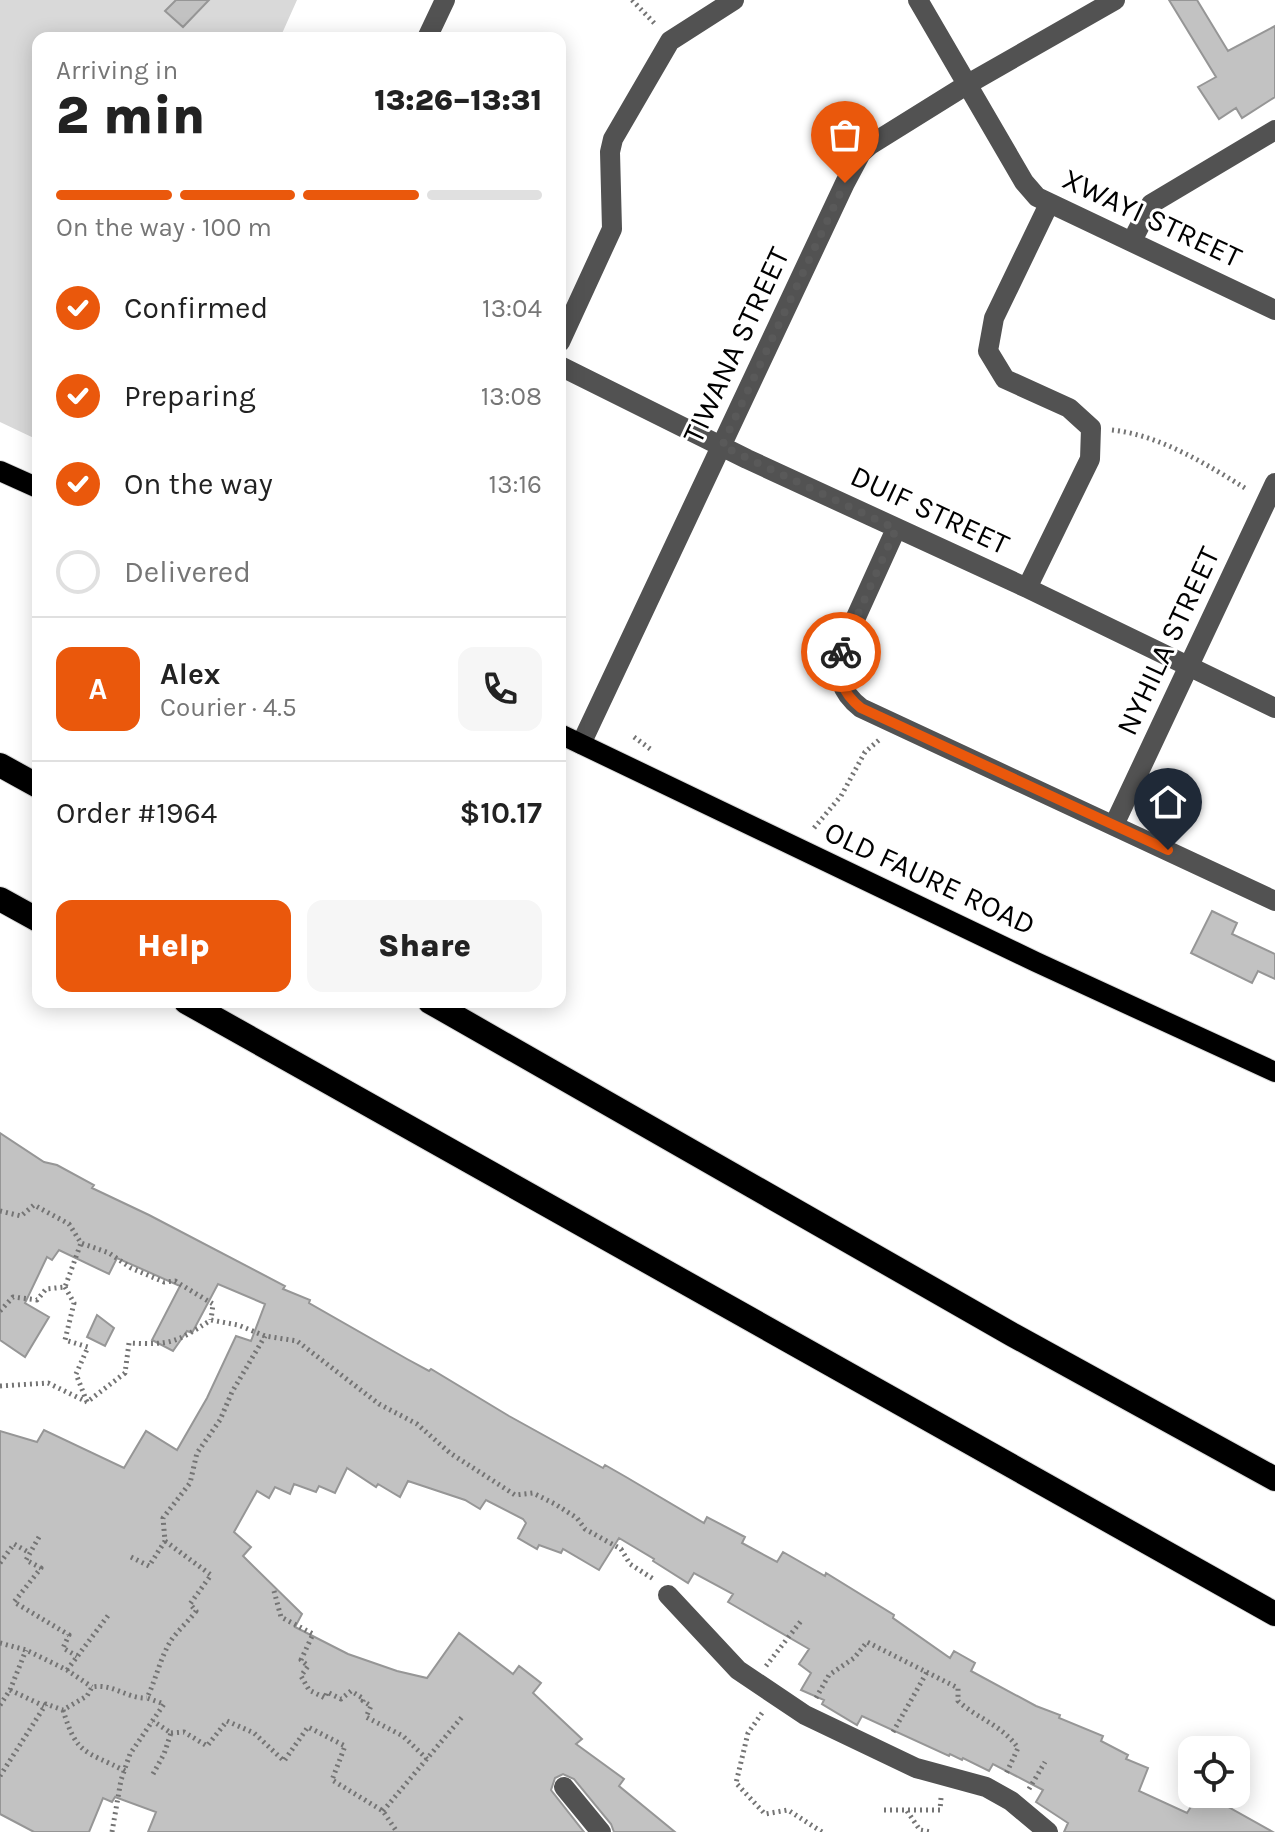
<!DOCTYPE html>
<meta charset="utf-8">
<style>
body{margin:0;font-family:Karla,sans-serif;background:#f6f6f6;color:#222;height:100vh;display:flex;flex-direction:column;font-size:30px;white-space:nowrap}
*{box-sizing:border-box;margin:0}
p{font-size:26px;color:#767676}
.icon{flex:none;width:44px;height:44px;fill:none;stroke:currentColor;stroke-width:2;stroke-linecap:round;stroke-linejoin:round}
.map{position:relative;flex:1;overflow:hidden}
.sheet{position:absolute;left:32px;top:32px;width:534px;height:976px;display:flex;flex-direction:column;background:#fff;border-radius:16px;box-shadow:0 4px 20px #0003}
.sheet>*{flex:none}
.controls{position:absolute;left:1178px;top:1736px;display:grid;gap:16px}
.controls a{display:grid;place-items:center;width:72px;height:72px;border-radius:16px;background:#fff;box-shadow:0 4px 20px #0003;font-size:40px}
.pin{position:absolute;display:grid;place-items:center;width:68px;height:68px;color:#fff;margin:-82px -34px;border-radius:50% 50% 50% 0;rotate:-45deg;box-shadow:0 0 8px #0007}
.pin .icon{rotate:45deg}
.courier{position:absolute;display:grid;place-items:center;width:80px;height:80px;margin:-40px;border:6px solid #ea580c;border-radius:50%;background:#fff;color:#222;box-shadow:0 2px 10px #0007}
.headline em{font-style:normal;font-weight:800}
.headline div{display:flex;flex-direction:column-reverse}
.headline{display:flex;align-items:center;justify-content:space-between;height:136px;padding:0 24px}
h1{font-size:52px;font-weight:800;line-height:60px}
.bar{display:grid;grid-template-columns:repeat(4,1fr);gap:12px 8px;align-content:center;height:96px;padding:0 24px}
.bar i{height:10px;border-radius:6px;background:#e0e0e0}
.bar .active{background:#ea580c}
.bar p{grid-column:span 4}
.line{display:flex;align-items:center;gap:20px;padding:0 24px;border-top:2px solid #e0e0e0}
.line div{flex:1}
.round{display:grid;place-items:center;flex:none;width:84px;height:84px;border-radius:16px;background:#f6f6f6}
ol{padding:0 24px;list-style:none}
li{display:flex;align-items:center;gap:24px;height:88px}
li p{margin-inline-start:auto}
li .icon{padding:8px;border-radius:50%;background:#ea580c;color:#fff;stroke-width:4}
li:last-child{color:#767676}
li i{width:44px;height:44px;border:4px solid #e0e0e0;border-radius:50%}
.primary-button{display:flex;gap:16px;margin-top:auto;padding:16px 24px}
.primary-button a{flex:1;height:92px;border-radius:16px;background:#ea580c;color:#fff;font-size:32px;font-weight:800;line-height:92px;text-align:center}
.primary-button a+a{background:#f6f6f6;color:#222}
.map>svg:first-child{display:block}
.green{fill:#d9d9d9}
.building{fill:#c2c2c2;stroke:#969696;stroke-width:2}
.lines{fill:none;stroke-linecap:round;stroke-linejoin:round}
.major-casing{stroke:#dbdbdb;stroke-width:22}
.highway-casing{stroke:#dbdbdb;stroke-width:26}
.path{stroke:#747474;stroke-width:5;stroke-dasharray:2 4;stroke-linecap:butt}
.minor{stroke:#525252;stroke-width:20}
.major{stroke:#000;stroke-width:20}
.highway{stroke:#000;stroke-width:24}
.done{stroke:#595959;stroke-width:8;stroke-dasharray:0 14.4}
.route{stroke:#ea580c;stroke-width:10}
.labels{text-anchor:middle;dominant-baseline:central;stroke-width:6;stroke-linejoin:round;paint-order:stroke}
.street-label{font-size:30px;fill:#000;stroke:#fff}
</style>
<div class="map">
<svg width="1275" height="1832" viewBox="0 0 1275 1832">
<rect width="100%" height="100%" fill="#fff"/>
<path class="green" d="M0,0H297L280,38H38V440L0,422Z"/>
<path class="building" d="M176,0H209L183,27L165,11Z
M1169,0H1197L1228,51L1275,26V97L1242,118L1236,108L1219,119L1198,87L1216,77Z
M1212,911L1237,923L1232,934L1275,954V979L1258,971L1252,983L1191,953Z
M0,1133L44,1162L57,1165L94,1185L92,1188L149,1215L285,1286L283,1289L310,1300L309,1303L407,1359L429,1371L431,1369L509,1416L603,1468L605,1465L626,1477L704,1523L707,1517L745,1537L742,1543L777,1562L783,1552L825,1576L826,1573L894,1615L893,1618L950,1658L954,1651L975,1663L971,1671L1036,1706L1060,1715L1059,1718L1103,1736L1101,1741L1128,1755L1126,1759L1148,1768L1139,1791L1187,1813L1199,1794H1205L1273,1832H1064L1068,1823L1036,1802L1043,1790L993,1764L989,1771L963,1758L962,1760L950,1754L949,1756L862,1716L857,1725L822,1704L824,1700L801,1690L811,1673L799,1664L809,1649L728,1602L733,1594L694,1573L688,1583L653,1561L654,1559L619,1538L599,1570L563,1549L561,1553L539,1545L537,1549L518,1538L526,1523L523,1519L486,1500L480,1509L465,1500L408,1481L400,1497L378,1484L376,1487L347,1468L335,1493L319,1486L316,1492L294,1484L290,1494L275,1487L269,1498L257,1491L234,1532L251,1547L243,1556L302,1614L295,1627L348,1654L397,1671L427,1678L459,1633L513,1674L519,1666L541,1683L533,1693L582,1739L576,1744L624,1779L619,1786L675,1832H614L611,1824L574,1779L563,1774L555,1778L551,1790L584,1832H148L156,1812L115,1797L112,1802L103,1798L89,1832H34L0,1814V1431L37,1442L44,1430L124,1468L146,1431L177,1450L207,1398L236,1336L251,1341L265,1304L218,1284L192,1333L187,1331L173,1351L152,1340L180,1286L117,1258L109,1274L59,1250L52,1260L47,1257L25,1303L49,1317L25,1357L0,1340Z
M97,1315L114,1328L105,1346L87,1337Z"/>
<g class="lines">
<g class="major-casing">
<path id="major" d="M0,471L38,488
M560,734L1036,962L1275,1072"/>
</g>
<g class="highway-casing">
<path id="highway" d="M0,765L38,786
M0,899L38,920
M186,1002L1275,1614
M430,1002L1013,1335L1275,1479"/>
</g>
<path class="path" d="M632,0L656,25
M1112,430C1160,435 1208,465 1248,490
M634,737L653,751
M814,828L841,796L865,752L879,740
M0,1211L21,1216L34,1205L69,1224L81,1243L109,1253L131,1268L164,1282L175,1281L213,1304L211,1320
M65,1287L74,1303L65,1340L88,1347L76,1374L87,1402L125,1373L129,1343C171,1345 175,1343 211,1320L238,1325L265,1336L297,1341L379,1404L417,1424L450,1453L515,1495L533,1493L555,1504L577,1518L585,1529L621,1549L630,1564L655,1580
M0,1311L13,1297L37,1300L46,1289L65,1287L81,1243
M0,1386L48,1383L87,1402
M39,1537L26,1560L41,1568L14,1602L69,1635L63,1648L77,1656
M131,1557L149,1566L165,1541L163,1518L190,1483L197,1453L220,1420L232,1392L265,1336
M0,1563L14,1544L30,1553
M274,1591L281,1617L313,1634L301,1660L308,1666L301,1676L309,1690L325,1698L327,1692L341,1699L351,1691L364,1699L363,1701L371,1706L366,1717L403,1736L427,1759
M0,1643L26,1650L67,1670L92,1687
M766,1666L801,1621
M67,1670L110,1613
M10,1690L44,1706
M816,1698L829,1675L854,1658L867,1642L958,1688V1701C978,1719 1002,1725 1018,1748L1006,1774
M0,1705L10,1690L26,1650
M63,1710C77,1756 85,1750 125,1771
M762,1713L748,1733L736,1783L765,1814L788,1810L822,1832
M893,1732L927,1672
M171,1733L184,1732L207,1746L227,1721L254,1733L284,1761L308,1727L345,1746L332,1780L383,1811L397,1832
M153,1774L164,1754L171,1733L153,1721
M0,1776L46,1704L63,1710L87,1696L92,1687C113,1683 127,1699 147,1698
M1029,1789L1045,1762
M884,1810H940L941,1798
M383,1811L462,1717
M907,1811L920,1830L931,1832
M112,1832L121,1780L130,1754L164,1704L147,1698C156,1679 160,1659 170,1642C177,1631 189,1621 196,1611L190,1604L211,1575L165,1541"/>
<path class="minor" d="M918,0L1024,182L1037,197L1275,310
M427,38L445,0
M1132,241L1151,204L1275,130
M560,342L612,229L610,152L613,139L670,41L734,0
M560,366L747,459L1027,588L1275,708
M896,529L842,648C836,674 840,692 861,708L1275,901
M1027,588L1090,459L1091,428L1069,408L1005,379L988,351L994,318L1049,204
M581,744L845,183L861,153L870,145L968,84L1115,0
M1114,825L1275,483
M668,1595L738,1670L805,1715L916,1768L986,1787L1011,1801L1048,1832
M564,1787L601,1832"/>
<use href="#major" class="major"/>
<use href="#highway" class="highway"/>
</g>
<g class="lines">
<path class="done" d="M841,652L896,529L722,446L845,183"/>
<path class="route" d="M841,652C836,676 842,693 861,708L1168,850"/>
</g>
<g class="labels">
<g class="street-label">
<text transform="translate(1152 218) rotate(25)">XWAYI STREET</text>
<text transform="translate(736 345) rotate(-65)">TIWANA STREET</text>
<text transform="translate(930 510) rotate(25)">DUIF STREET</text>
<text transform="translate(1168 641) rotate(-65)">NYHILA STREET</text>
<text transform="translate(930 878) rotate(25)">OLD FAURE ROAD</text>
</g>
</g>
</svg>
<div class="controls">
<a><svg class="icon" aria-label="locate" viewBox="0 0 24 24"><circle cx="12" cy="12" r="6"/><path d="M12 2v4M12 18v4M2 12h4M18 12h4"/></svg></a>
</div>
<div class="pin" style="left:845px;top:183px;background:#ea580c"><svg class="icon" aria-label="bag" viewBox="0 0 24 24"><path d="M5 8h14l-1 12H6zM9 8a3 3 0 0 1 6 0"/></svg></div>
<div class="pin" style="left:1168px;top:850px;background:#1f2937"><svg class="icon" aria-label="home" viewBox="0 0 24 24"><path d="M3 11l9-7 9 7M6 9v11h12V9"/></svg></div>
<div class="courier" style="left:841px;top:652px"><svg class="icon" aria-label="bike" viewBox="0 0 24 24"><circle cx="6" cy="16" r="4"/><circle cx="18" cy="16" r="4"/><path d="M6 16l4-8h5l3 8M10 8l3 8H6M13 5h3"/></svg></div>
<section class="sheet">
<div class="headline"><div><h1>2 min</h1><p>Arriving in</p></div><em>13:26–13:31</em></div>
<div class="bar"><i class="active"></i><i class="active"></i><i class="active"></i><i></i><p>On the way · 100 m</p></div>
<ol>
<li><svg class="icon" aria-label="check" viewBox="0 0 24 24"><path d="M5 12l5 5 9-10"/></svg>Confirmed<p>13:04</p></li>
<li><svg class="icon" aria-label="check" viewBox="0 0 24 24"><path d="M5 12l5 5 9-10"/></svg>Preparing<p>13:08</p></li>
<li><svg class="icon" aria-label="check" viewBox="0 0 24 24"><path d="M5 12l5 5 9-10"/></svg>On the way<p>13:16</p></li>
<li><i></i>Delivered</li>
</ol>
<div class="line" style="height:144px"><b class="round" style="background:#ea580c;color:#fff">A</b><div><b>Alex</b><p>Courier · 4.5</p></div><a class="round"><svg class="icon" aria-label="phone" viewBox="0 0 24 24"><path d="M5 4h4l2 5-3 2q2 4 5 5l2-3 5 2v4C11 20 4 13 5 4z"/></svg></a></div>
<div class="line" style="height:104px"><div>Order #1964</div><b>$10.17</b></div>
<div class="primary-button"><a>Help</a><a>Share</a></div>
</section>
</div>
